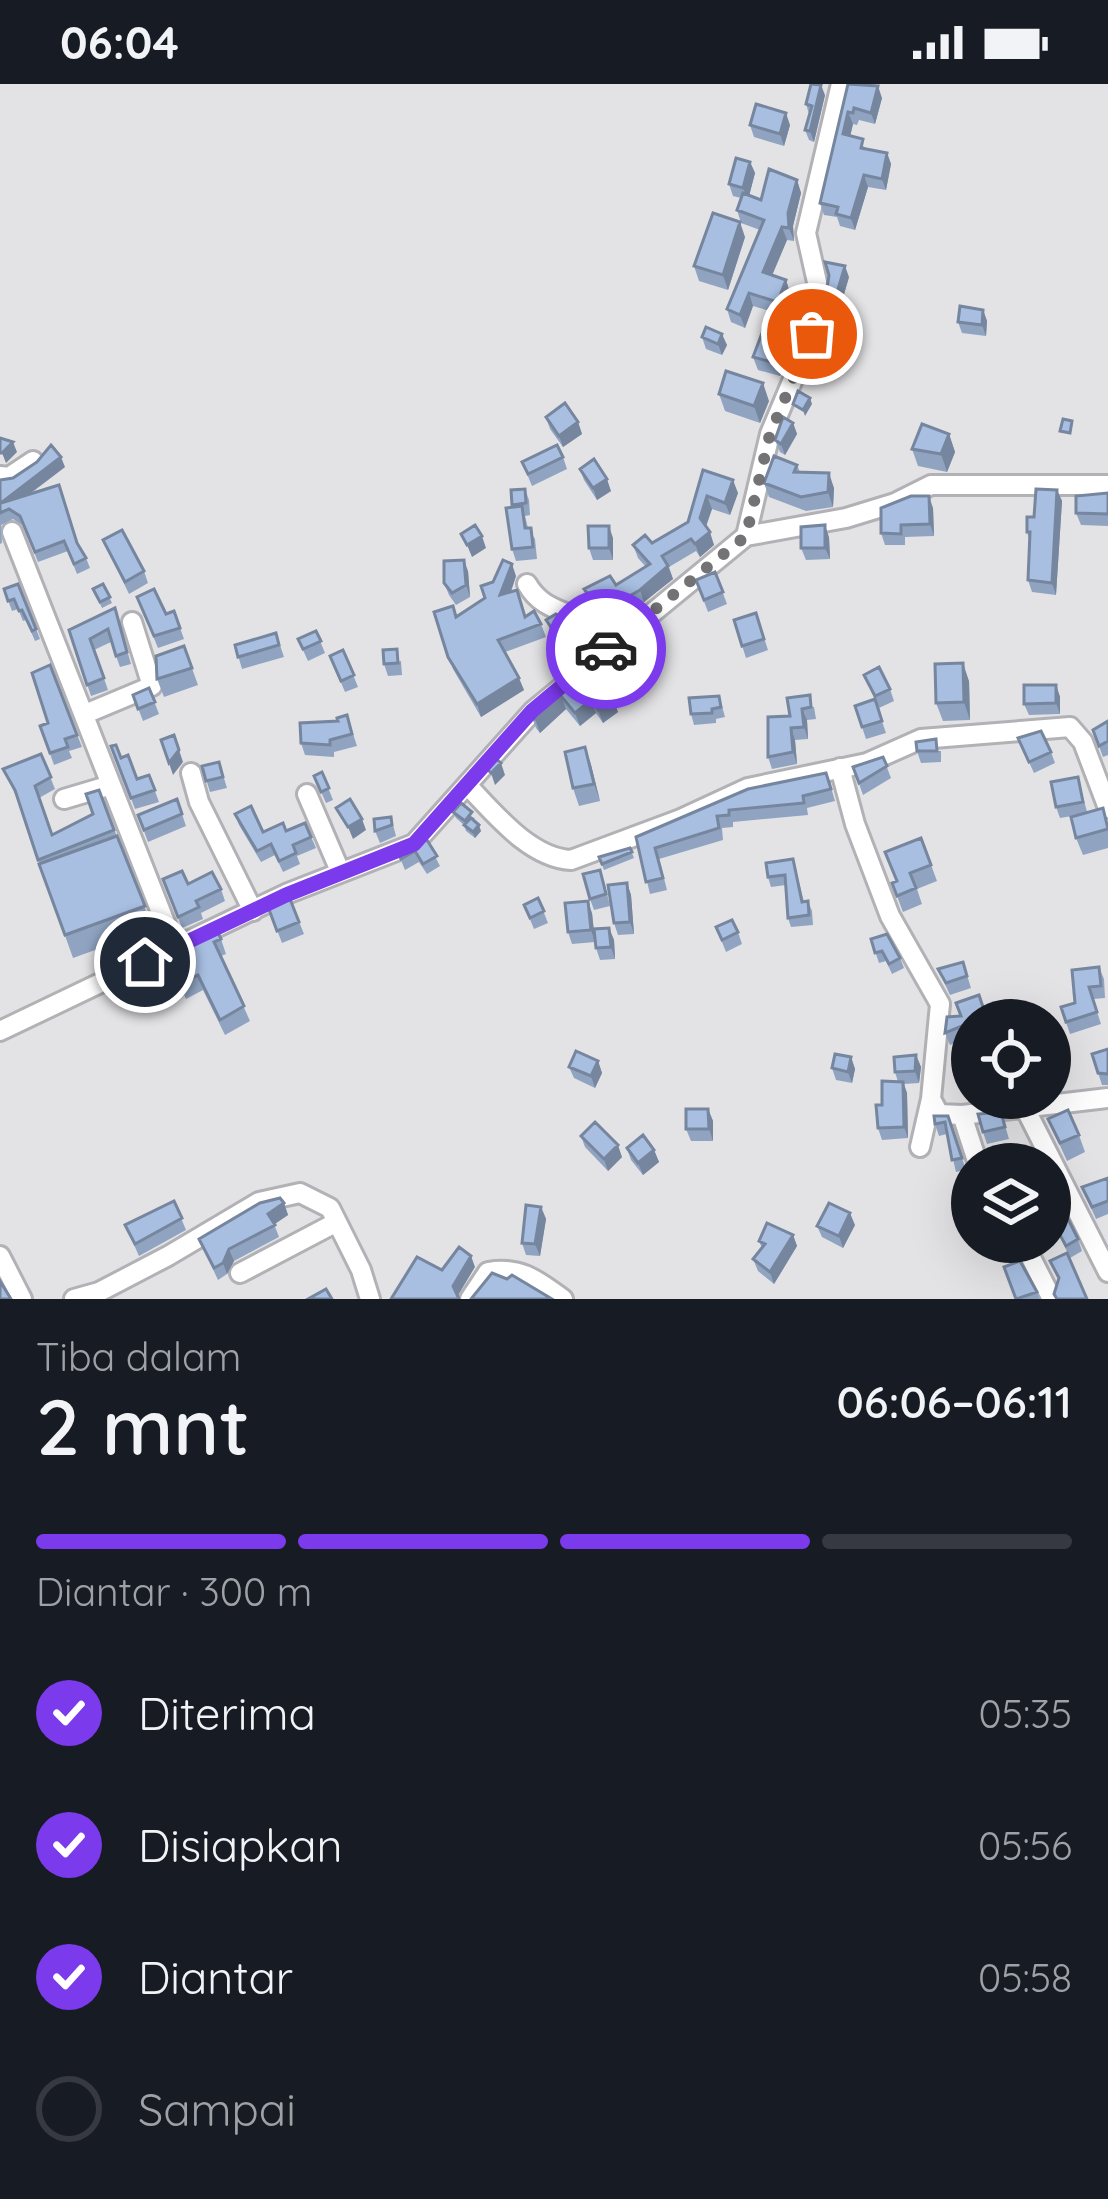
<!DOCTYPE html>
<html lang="id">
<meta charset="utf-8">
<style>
body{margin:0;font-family:Quicksand,sans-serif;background:#20242c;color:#f1f3f6;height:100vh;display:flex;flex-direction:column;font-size:45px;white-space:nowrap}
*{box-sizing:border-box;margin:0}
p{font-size:39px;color:#9ea1a6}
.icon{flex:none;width:66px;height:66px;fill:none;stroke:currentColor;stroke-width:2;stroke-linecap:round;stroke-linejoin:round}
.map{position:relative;height:1215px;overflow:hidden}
.drawer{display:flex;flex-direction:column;background:#171b24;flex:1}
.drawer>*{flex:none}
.controls{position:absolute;left:951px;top:915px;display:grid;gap:24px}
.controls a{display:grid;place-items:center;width:120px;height:120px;border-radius:50%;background:#171b24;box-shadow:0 12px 48px #0002;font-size:60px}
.pin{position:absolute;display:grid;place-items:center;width:102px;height:102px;color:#fff;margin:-51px;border:6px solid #fff;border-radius:50%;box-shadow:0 3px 12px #0007}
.courier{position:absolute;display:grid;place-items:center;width:120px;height:120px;margin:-60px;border:9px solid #7c3aed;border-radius:50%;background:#fff;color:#222;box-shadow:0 3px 15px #0007}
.head em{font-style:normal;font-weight:600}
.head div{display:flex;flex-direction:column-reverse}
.head{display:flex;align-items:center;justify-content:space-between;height:204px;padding:0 36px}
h1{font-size:78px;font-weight:600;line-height:90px}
.bar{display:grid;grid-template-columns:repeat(4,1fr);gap:18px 12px;align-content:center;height:144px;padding:0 36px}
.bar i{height:15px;border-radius:9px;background:#363941}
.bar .selected{background:#7c3aed}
.bar p{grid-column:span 4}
ol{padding:0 36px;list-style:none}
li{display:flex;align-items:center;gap:36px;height:132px}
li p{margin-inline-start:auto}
li .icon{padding:12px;border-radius:50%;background:#7c3aed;color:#fff;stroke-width:4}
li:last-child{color:#9ea1a6}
li i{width:66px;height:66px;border:6px solid #363941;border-radius:50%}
.status{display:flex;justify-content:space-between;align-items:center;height:84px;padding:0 60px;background:#171b24;direction:ltr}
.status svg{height:33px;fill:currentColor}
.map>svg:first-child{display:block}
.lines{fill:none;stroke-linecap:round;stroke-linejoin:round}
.minor-casing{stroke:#b2b1b5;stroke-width:24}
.minor{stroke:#fff;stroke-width:18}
.wall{fill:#90a4c2}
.shaded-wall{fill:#76869e}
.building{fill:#a8bfe2;stroke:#76869e;stroke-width:3}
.done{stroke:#737375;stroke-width:12;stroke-dasharray:0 21.6}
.route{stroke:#7c3aed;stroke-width:15}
</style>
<div class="status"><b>06:04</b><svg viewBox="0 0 49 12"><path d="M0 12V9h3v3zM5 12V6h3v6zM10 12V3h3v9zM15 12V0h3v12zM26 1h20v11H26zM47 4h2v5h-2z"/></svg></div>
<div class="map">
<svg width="1108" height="1215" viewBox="0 0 1108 1215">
<rect width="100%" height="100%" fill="#e3e3e6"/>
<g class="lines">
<g class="minor-casing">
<path id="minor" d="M0,392L9,393L33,377
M12,448L175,864
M746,452L770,350L812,250L817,198L806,149L841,0
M527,500C548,537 588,521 605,566
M85,630L152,602L132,538
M840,684L855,740L890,832L940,920L931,1015L939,1030L962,1031L1108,1014
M191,689L199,718L253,827
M468,702C495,730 530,774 571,776L681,735L748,704L867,679L921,655L1070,643L1083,658L1108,724
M307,710L340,787
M64,715L111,701
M0,947L286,810L414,760L533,627L746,452L846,434L895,419L931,401H1108
M1026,1026L1108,1188
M962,1031L978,1080
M920,1063L931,1015
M1023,1158L1052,1215
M0,1172L22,1215
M240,1189L337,1138
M74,1215L99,1208L168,1172L259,1118L300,1109L330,1124L361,1186L370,1215
M470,1215L488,1188C521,1182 538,1197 563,1215"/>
</g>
<use href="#minor" class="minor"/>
</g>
<path class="wall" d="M848,0L882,14L875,40L859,36L857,41L853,40L850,52L867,65L887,69L891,80L886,106L868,103L855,146L840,142L837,133L824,131L820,119Z
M825,11L814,58L809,56L805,46L809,30L806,20Z
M750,41H790L784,62L754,53Z
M750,78L755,89L749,112L761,116L797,96L801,109L793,142L794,157L787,156L772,191L786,196L790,209L789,212L796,214L801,227L799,247L780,292L758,286L753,273L770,227L753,222L745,244L731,238L727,225L760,146L741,139L737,126L741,114L733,112L729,100Z
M745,153L728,206L699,197L694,182Z
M849,193L842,217L846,228L840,252L826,248L822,237Z
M983,226L987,237L986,252L962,249L958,238Z
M702,253L727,261L722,271L706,265Z
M719,310L769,317L760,339L725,327Z
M546,333L578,338L582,350L563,363L550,345Z
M793,339L797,350L785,371L780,368L775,356Z
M949,350L955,368L947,388L918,382L912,365Z
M563,373L567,385L532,402L522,378Z
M797,381L800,388L834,404L833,423L806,427L769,413L764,399Z
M65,383L30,410L78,461L86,474L90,484L77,490L68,467L38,478L24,442L13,435L1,441L2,459L0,460V396Z
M580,385L611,407L597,416L584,396Z
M703,386L738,409L730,431L712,425L706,443L714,461L700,473L696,467L669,483L673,495L644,518L606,541L589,518L584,505L616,501L646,483L638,474L633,461L652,459L688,438Z
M525,405L529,416L530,431L525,432L528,444L535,455L537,475L516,477L512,465L513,423L511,406Z
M1057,406L1062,417L1056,511L1032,508L1028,496L1030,458L1027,448L1034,433Z
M1108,409V442L1081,441L1076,429Z
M933,424L934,452L905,453V461H885L881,449Z
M829,453L830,475L806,476L801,464Z
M613,454V476H593L589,464Z
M103,456L144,487L148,499L129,510Z
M468,487L470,513L456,521L449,511L444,499Z
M715,488L727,520L708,528L696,496Z
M516,492L511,508L526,532L541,540L546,553L505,568L524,606L481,633L453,585L434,528L456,532Z
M18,500L40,555L35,557L26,536L23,537L18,525L12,527L4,505Z
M103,500L112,519L102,524L93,505Z
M137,513L166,530L174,527L184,555L158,564Z
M115,524L131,580L120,583L111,558L94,566L108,606L91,612L69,546Z
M756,529L768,566L746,574L734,536Z
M546,536L575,548L579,559L565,569L551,548Z
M316,547L325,569L308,577L298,555Z
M276,549L284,573L242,585L235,561Z
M184,562L198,601L164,613L157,595Z
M609,564L628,598L610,610L618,628L603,639L596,629L580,642L566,625L540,649L536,644L531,631Z
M343,566L358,603L345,608L330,572Z
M401,577L402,591L388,592L384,580Z
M50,581L82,663L69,667L72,674L54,681L40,642L48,639Z
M864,591L890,605L894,617L879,624L875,617L886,649L866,655L855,622L875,616Z
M969,597L970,636L943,637L936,619Z
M1056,601L1060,613V630L1029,631L1024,620Z
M149,604L159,630L143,637L133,611Z
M787,614L814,623L816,635L807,636L808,655L795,656L797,680L772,685L768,673L790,632Z
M722,622L725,633L716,635V639L694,641L691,630Z
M347,631L357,662L334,668V673L305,671L301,659Z
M1108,637V671L1103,673L1093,646Z
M1018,654L1051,668L1055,679L1034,689Z
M111,662L137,695L149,691L159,718L135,725Z
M585,663L591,681L600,717L579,722L573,704Z
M917,667H941V678L921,679Z
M41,670L55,705L39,714L52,751L93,730L99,706L153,845L73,874L38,776L18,716L3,685Z
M883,673L891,694L863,711L853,683Z
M219,678L227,704L210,708L202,682Z
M322,688L333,716L326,719L314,692Z
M1078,693L1087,728L1108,738V764L1083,771L1076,754L1078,731L1060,734L1056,723Z
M830,700L835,717L807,724L808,731L733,738V743L722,744L723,756L659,775L667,806L650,810L636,753L748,705Z
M177,715L186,742L148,758L138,731Z
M453,728L475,734L473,736L481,747L475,754L466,747L464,741L456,734Z
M235,730L263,748L286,747L305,739L316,764L297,772L300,780L283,788L275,771L261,778L239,741Z
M391,733L396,752L380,759L375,747Z
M425,753L440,782L427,790L419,778L405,786L398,769Z
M921,754L937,797L917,805L922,820L903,828L892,799L896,797Z
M630,764L634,774L604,786L599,773Z
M793,775L804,818L808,817L812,827L813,841L791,843L788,834L786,801L771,803L768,793Z
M163,795L221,805L225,817L201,829L203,835L182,844Z
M604,797L610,822L594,826L590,815Z
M627,799L631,811L634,850L618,851L614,839Z
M288,810L304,850L282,859L267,820Z
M538,814L548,839L534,845L524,821Z
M592,829L595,858L572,860L568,848Z
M716,843L738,848L742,860L726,868Z
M609,844L614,856L615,875L600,876L596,864Z
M221,855L226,870L221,872L250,937L225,951L203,906L186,915L165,869Z
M871,855L900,874L904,884L892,890L886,877L879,879Z
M963,878L971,904L950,911L938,885Z
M1099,883L1104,895L1105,914L1093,915L1101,940L1070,950L1061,923L1075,919Z
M127,904L134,920L123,924L117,908Z
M979,911L988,936H972V952L950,961L945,949Z
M1108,965V1001H1102L1092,970Z
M916,971L921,983L919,999L904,1000L907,1009L908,1054L882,1056L878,1044L882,1021L898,998L895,988Z
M851,973L855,985L852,999L836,996L832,984Z
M598,977L602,989L595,1004L574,994L569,983Z
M708,1025L713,1037V1057H691L686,1045Z
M1001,1028L1009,1055L987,1060L983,1048Z
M948,1032L966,1086L956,1088L947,1050L939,1052L935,1040Z
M1048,1035L1079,1051L1085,1068L1067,1077Z
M581,1052L622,1073L608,1087L585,1063Z
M627,1064L654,1066L659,1078L643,1091L631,1076Z
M1108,1094V1130L1096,1135L1082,1103Z
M174,1117L186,1146L139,1172L125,1141Z
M284,1119L288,1131L274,1140L279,1153L234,1177L227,1190L218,1196L199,1155Z
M541,1123L546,1135L540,1172L526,1171L522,1159Z
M1053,1138L1078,1155L1082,1167L1070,1174Z
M855,1141L843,1164L822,1153L817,1142Z
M793,1151L797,1162L774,1200L758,1187L753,1175L762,1164L759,1157Z
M1037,1208L1040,1215H1016Z"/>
<path class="shaded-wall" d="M821,1L825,11L814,58L810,47Z
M878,2L882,14L875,40L871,29Z
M848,28L853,40L848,62L843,50Z
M786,29L790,41L784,62L780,50Z
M887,69L891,80L886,106L882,95Z
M750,78L755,89L748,116L743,104Z
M864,91L868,103L855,146L851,134Z
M797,96L801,109L793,142L794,157L789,144L788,129Z
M740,138L745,153L728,206L723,191Z
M782,143L787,156L768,201L763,188Z
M845,182L849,193L842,217L846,228L840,252L836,241L835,215Z
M786,196L790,209L786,222L781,209Z
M749,209L753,222L745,244L740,231Z
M796,214L801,227L799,247L780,292L775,279Z
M983,226L987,237L986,252L982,241Z
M722,250L727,261L722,271L718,260Z
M763,299L769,317L760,339L754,322Z
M810,314L812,320L805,332L803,326Z
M578,338L582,350L563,363L559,352Z
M793,339L797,350L785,371L781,360Z
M949,350L955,368L947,388L941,370Z
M13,358L17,368L6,379L2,369Z
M61,373L65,383L9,425L1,419Z
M829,389L834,404L833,423L828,408Z
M607,395L611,407L597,416L593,404Z
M733,396L738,409L730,431L725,419Z
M1057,406L1062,417L1056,511L1052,499Z
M707,412L712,425L704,447L700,434Z
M929,412L933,424L934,452L930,440Z
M825,441L829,453L830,475L825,464Z
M609,442L613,454V476L609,464Z
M710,448L714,461L700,473L695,460Z
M482,452L486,464L472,473L467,461Z
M464,476L468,487L470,513L466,501Z
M512,480L516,492L505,524L500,511Z
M668,482L673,495L644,518L640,506Z
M575,548L579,559L565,569L561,557Z
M963,579L969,597L970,636L964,618Z
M623,585L628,598L607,612L602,598Z
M519,594L524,606L481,633L477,620Z
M1056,601L1060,613V630L1056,619Z
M561,612L566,625L540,649L535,635Z
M613,615L618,628L603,639L598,626Z
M591,616L596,629L580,642L575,629Z
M802,625L807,636L808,655L804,643Z
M791,644L795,656L797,680L793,668Z
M585,663L591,681L600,717L594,700Z
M179,666L183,678L173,691L169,679Z
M501,679L505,691L495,701L491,689Z
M362,735L366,746L353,755L348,743Z
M479,741L481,747L475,754L473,748Z
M627,799L631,811L634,850L630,838Z
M588,817L592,829L595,858L591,846Z
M609,844L614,856L615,875L611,863Z
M916,971L921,983L919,999L915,987Z
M851,973L855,985L852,999L848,988Z
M598,977L602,989L595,1004L591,992Z
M903,998L907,1009L908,1054L904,1043Z
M708,1025L713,1037V1057L709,1045Z
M618,1061L622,1073L608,1087L604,1075Z
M654,1066L659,1078L643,1091L638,1079Z
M284,1119L288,1131L272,1142L268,1130Z
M541,1123L546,1135L540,1172L535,1160Z
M850,1129L855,1141L843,1164L839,1152Z
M793,1151L797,1162L774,1200L770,1188Z
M229,1165L234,1177L227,1190L223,1179Z
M471,1172L475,1183L457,1213L453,1202Z"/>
<path class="building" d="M811,0L821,1L810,47L805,46L812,22L806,20Z
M848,0L878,2L871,29L854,24L853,29L848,28L843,50L863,55L861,64L887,69L882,95L864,91L851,134L836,130L838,123L820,119Z
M756,20L786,29L780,50L750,41Z
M736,74L750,78L743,104L729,100Z
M769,85L797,96L788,129L789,144L782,143L763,188L786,196L781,209L796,214L794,234L775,279L753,273L774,217L749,209L740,231L727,225L764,136L737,126L743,109L761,116Z
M713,129L740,138L723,191L694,182Z
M825,178L845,182L835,215L842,217L836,241L822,237L829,191Z
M960,222L983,226L982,241L958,238Z
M706,243L722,250L718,260L702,253Z
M726,287L763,299L754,322L719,310Z
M798,307L810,314L803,326L793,320Z
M565,319L578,338L559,352L546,333Z
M783,333L793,339L781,360L775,356Z
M1063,335L1072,337L1070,349L1060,347Z
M922,340L949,350L941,370L912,365Z
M0,354L13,358L2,369H0Z
M51,361L61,373L1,419L59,401L77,459L86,474L74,480L64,457L35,468L20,432L9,425L0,429V396L13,394L37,378Z
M557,361L563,373L528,390L522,378Z
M774,372L797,381L794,388L829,389L828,408L801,413L764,399Z
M594,375L607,395L593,404L580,385Z
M703,386L733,396L725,419L707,412L700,434L710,448L695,460L691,455L662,472L668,482L640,506L601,528L584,505L610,492L616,501L650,480L633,461L645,451L652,459L688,438Z
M525,405L526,419L512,421L511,406Z
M1036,405L1057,406L1052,499L1028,496L1030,448H1027V433H1034Z
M1108,409V430L1076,429V412Z
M911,412H929L930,440L901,441V450L881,449V424Z
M522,422L525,444H531L533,463L512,465L506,424Z
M475,441L482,452L467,461L461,450Z
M825,441V464H801V443Z
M588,442H609V464H589Z
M122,446L144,487L125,498L103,456Z
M464,476L466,501L452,509L444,499V477Z
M503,476L512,480L500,511L517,506L525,533L534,527L541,540L498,556L519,594L477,620L448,573L434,528L453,522L456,533L485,514L481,502L493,498Z
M715,488L723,508L704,516L696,496Z
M18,500L36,545L32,547L22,526L19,527L14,515L8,517L4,505Z
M103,500L110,513L100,518L93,505Z
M154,505L166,530L174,527L180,544L154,552L137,513Z
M115,524L127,568L116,572L108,545L90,555L104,594L87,601L69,546Z
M756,529L764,555L742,562L734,536Z
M556,530L567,535L575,548L561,557L546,536Z
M316,547L321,557L303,565L298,555Z
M276,549L279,561L238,573L235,561Z
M184,562L192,584L157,595L156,572Z
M609,564L623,585L602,598L613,615L598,626L591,616L575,629L561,612L535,635L531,631Z
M397,565L398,579L384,580L383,566Z
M343,566L354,591L341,597L330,572Z
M963,579L964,618L936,619L935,580Z
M50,581L77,651L65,655L68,663L50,669L40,642L48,639L32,589Z
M879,583L890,605L875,612L864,591Z
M1024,601H1056V619L1024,620Z
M149,604L155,618L138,625L133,611Z
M810,611L811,623L802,625L804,643L791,644L793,668L768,673V633L790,632L787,614Z
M719,612L721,623L712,625V629L691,630L689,614Z
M875,615L882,637L862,643L855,622Z
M347,631L352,650L330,656V661L301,659L300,639L338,637L337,634Z
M1108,637V657L1099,662L1093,646Z
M1041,647L1051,668L1029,678L1018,654Z
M174,651L179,666L169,679L161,656Z
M936,655L937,667H917L916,658Z
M116,661L121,674L128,671L137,695L149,691L155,706L131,714L111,662Z
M585,663L594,700L573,704L565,668Z
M41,670L51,693L35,702L52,751L93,730L86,710L99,706L114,746L38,776L15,706L3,685Z
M883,673L887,682L859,699L853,683Z
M495,674L501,679L491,689L486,684Z
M219,678L223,693L206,697L202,682Z
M322,688L329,704L321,708L314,692Z
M826,689L831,705L803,712L804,719L729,726V731L717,732L719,744L655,764L663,794L646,798L636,753L748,705Z
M1078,693L1083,718L1056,723L1051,698Z
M177,715L182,730L144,746L138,731Z
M350,715L362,735L348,743L336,724Z
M461,719L472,728L465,737L453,728Z
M251,722L263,748L283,739L286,747L305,739L311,753L293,761L296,769L279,777L271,760L257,767L235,730Z
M1103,724L1108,745L1076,754L1071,733Z
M391,733L392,741L375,747L374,735Z
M471,734L479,741L473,748L464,741Z
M117,752L145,822L65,851L39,780Z
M425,753L437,772L423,780L415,767L401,775L398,769Z
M921,754L931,781L910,789L916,804L897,812L892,799L897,797L885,768Z
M630,764L632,768L602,780L599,773Z
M793,775L802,818L808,817L809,831L788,834L785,791L768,793L766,779Z
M600,786L606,810L590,815L583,790Z
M182,787L188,800L212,788L221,805L196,817L199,823L178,833L163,795Z
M627,799L630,838L614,839L608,801Z
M288,810L299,838L277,847L267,820Z
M538,814L544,827L530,834L524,821Z
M588,817L591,846L568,848L565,819Z
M732,836L738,848L722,856L716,843Z
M215,842L221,855L214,858L244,922L220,936L198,891L180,900L165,869Z
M609,844L611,863L596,864L594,845Z
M887,850L900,874L889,880L882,867L875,869L871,855Z
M963,878L967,892L946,899L938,885Z
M1099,883L1101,902L1089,903L1097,928L1066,938L1061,923L1075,919L1072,886Z
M127,904L132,914L121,919L117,908Z
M979,911L986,932L972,936V938L945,949L947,933L961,932L956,919Z
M1108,965V990L1098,989L1092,970Z
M576,967L598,977L591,992L569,983Z
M835,970L851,973L848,988L832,984Z
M916,971L915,987L895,988L894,973Z
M882,997L903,998L904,1043L878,1044L876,1021H882Z
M686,1025H708L709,1045H686Z
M1068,1026L1079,1051L1060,1059L1048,1035Z
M1001,1028L1005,1043L983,1048L978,1030Z
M934,1032H948L962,1074L952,1076L945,1038L935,1040Z
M595,1038L618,1061L604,1075L581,1052Z
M643,1051L654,1066L638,1079L627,1064Z
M1015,1066L1021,1080H989V1078Z
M1108,1094V1117L1092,1123L1082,1103Z
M280,1114L284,1119L268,1130L275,1141L229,1165L223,1179L214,1184L199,1155L260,1119Z
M174,1117L182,1134L135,1160L125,1141Z
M829,1119L850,1129L839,1152L817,1142Z
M526,1121L541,1123L535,1160L522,1159Z
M1066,1131L1078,1155L1066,1162L1053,1138Z
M767,1139L793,1151L770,1188L753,1175L765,1160L759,1157Z
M459,1163L471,1172L453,1202L459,1215H391L417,1173L442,1186Z
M1067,1169L1087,1215H1057L1054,1210L1059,1194L1050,1177Z
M1020,1177L1037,1208L1016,1215L1004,1183Z
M492,1189L507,1195L512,1191L552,1215H471Z
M0,1197L11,1215H0Z
M326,1205L332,1215H308Z"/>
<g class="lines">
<path class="done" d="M606,565L746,452L770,350L812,250"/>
<path class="route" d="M145,878L286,811L414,760L532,627L606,565"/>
</g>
</svg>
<div class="controls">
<a><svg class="icon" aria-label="locate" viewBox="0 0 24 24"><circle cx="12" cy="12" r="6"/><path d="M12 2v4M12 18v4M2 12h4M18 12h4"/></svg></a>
<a><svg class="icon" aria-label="layers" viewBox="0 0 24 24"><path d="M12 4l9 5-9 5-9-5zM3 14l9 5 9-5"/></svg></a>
</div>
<div class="pin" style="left:812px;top:250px;background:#ea580c"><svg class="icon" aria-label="bag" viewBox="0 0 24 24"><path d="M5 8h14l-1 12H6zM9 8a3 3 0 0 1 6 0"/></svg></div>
<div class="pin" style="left:145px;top:878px;background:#1f2937"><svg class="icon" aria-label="home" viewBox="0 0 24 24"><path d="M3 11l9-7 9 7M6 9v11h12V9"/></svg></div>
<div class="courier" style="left:606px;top:565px"><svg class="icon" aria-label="car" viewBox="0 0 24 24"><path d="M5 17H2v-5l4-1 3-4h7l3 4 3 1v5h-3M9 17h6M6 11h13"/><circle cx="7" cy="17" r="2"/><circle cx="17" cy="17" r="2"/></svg></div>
</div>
<section class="drawer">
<div class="head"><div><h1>2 mnt</h1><p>Tiba dalam</p></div><em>06:06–06:11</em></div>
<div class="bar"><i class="selected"></i><i class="selected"></i><i class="selected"></i><i></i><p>Diantar · 300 m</p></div>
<ol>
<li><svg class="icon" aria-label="check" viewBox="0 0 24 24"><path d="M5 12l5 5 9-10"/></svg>Diterima<p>05:35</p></li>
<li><svg class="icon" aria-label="check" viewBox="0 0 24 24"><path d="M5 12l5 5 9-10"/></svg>Disiapkan<p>05:56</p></li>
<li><svg class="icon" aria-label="check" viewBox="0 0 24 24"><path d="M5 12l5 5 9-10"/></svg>Diantar<p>05:58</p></li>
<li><i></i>Sampai</li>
</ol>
</section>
